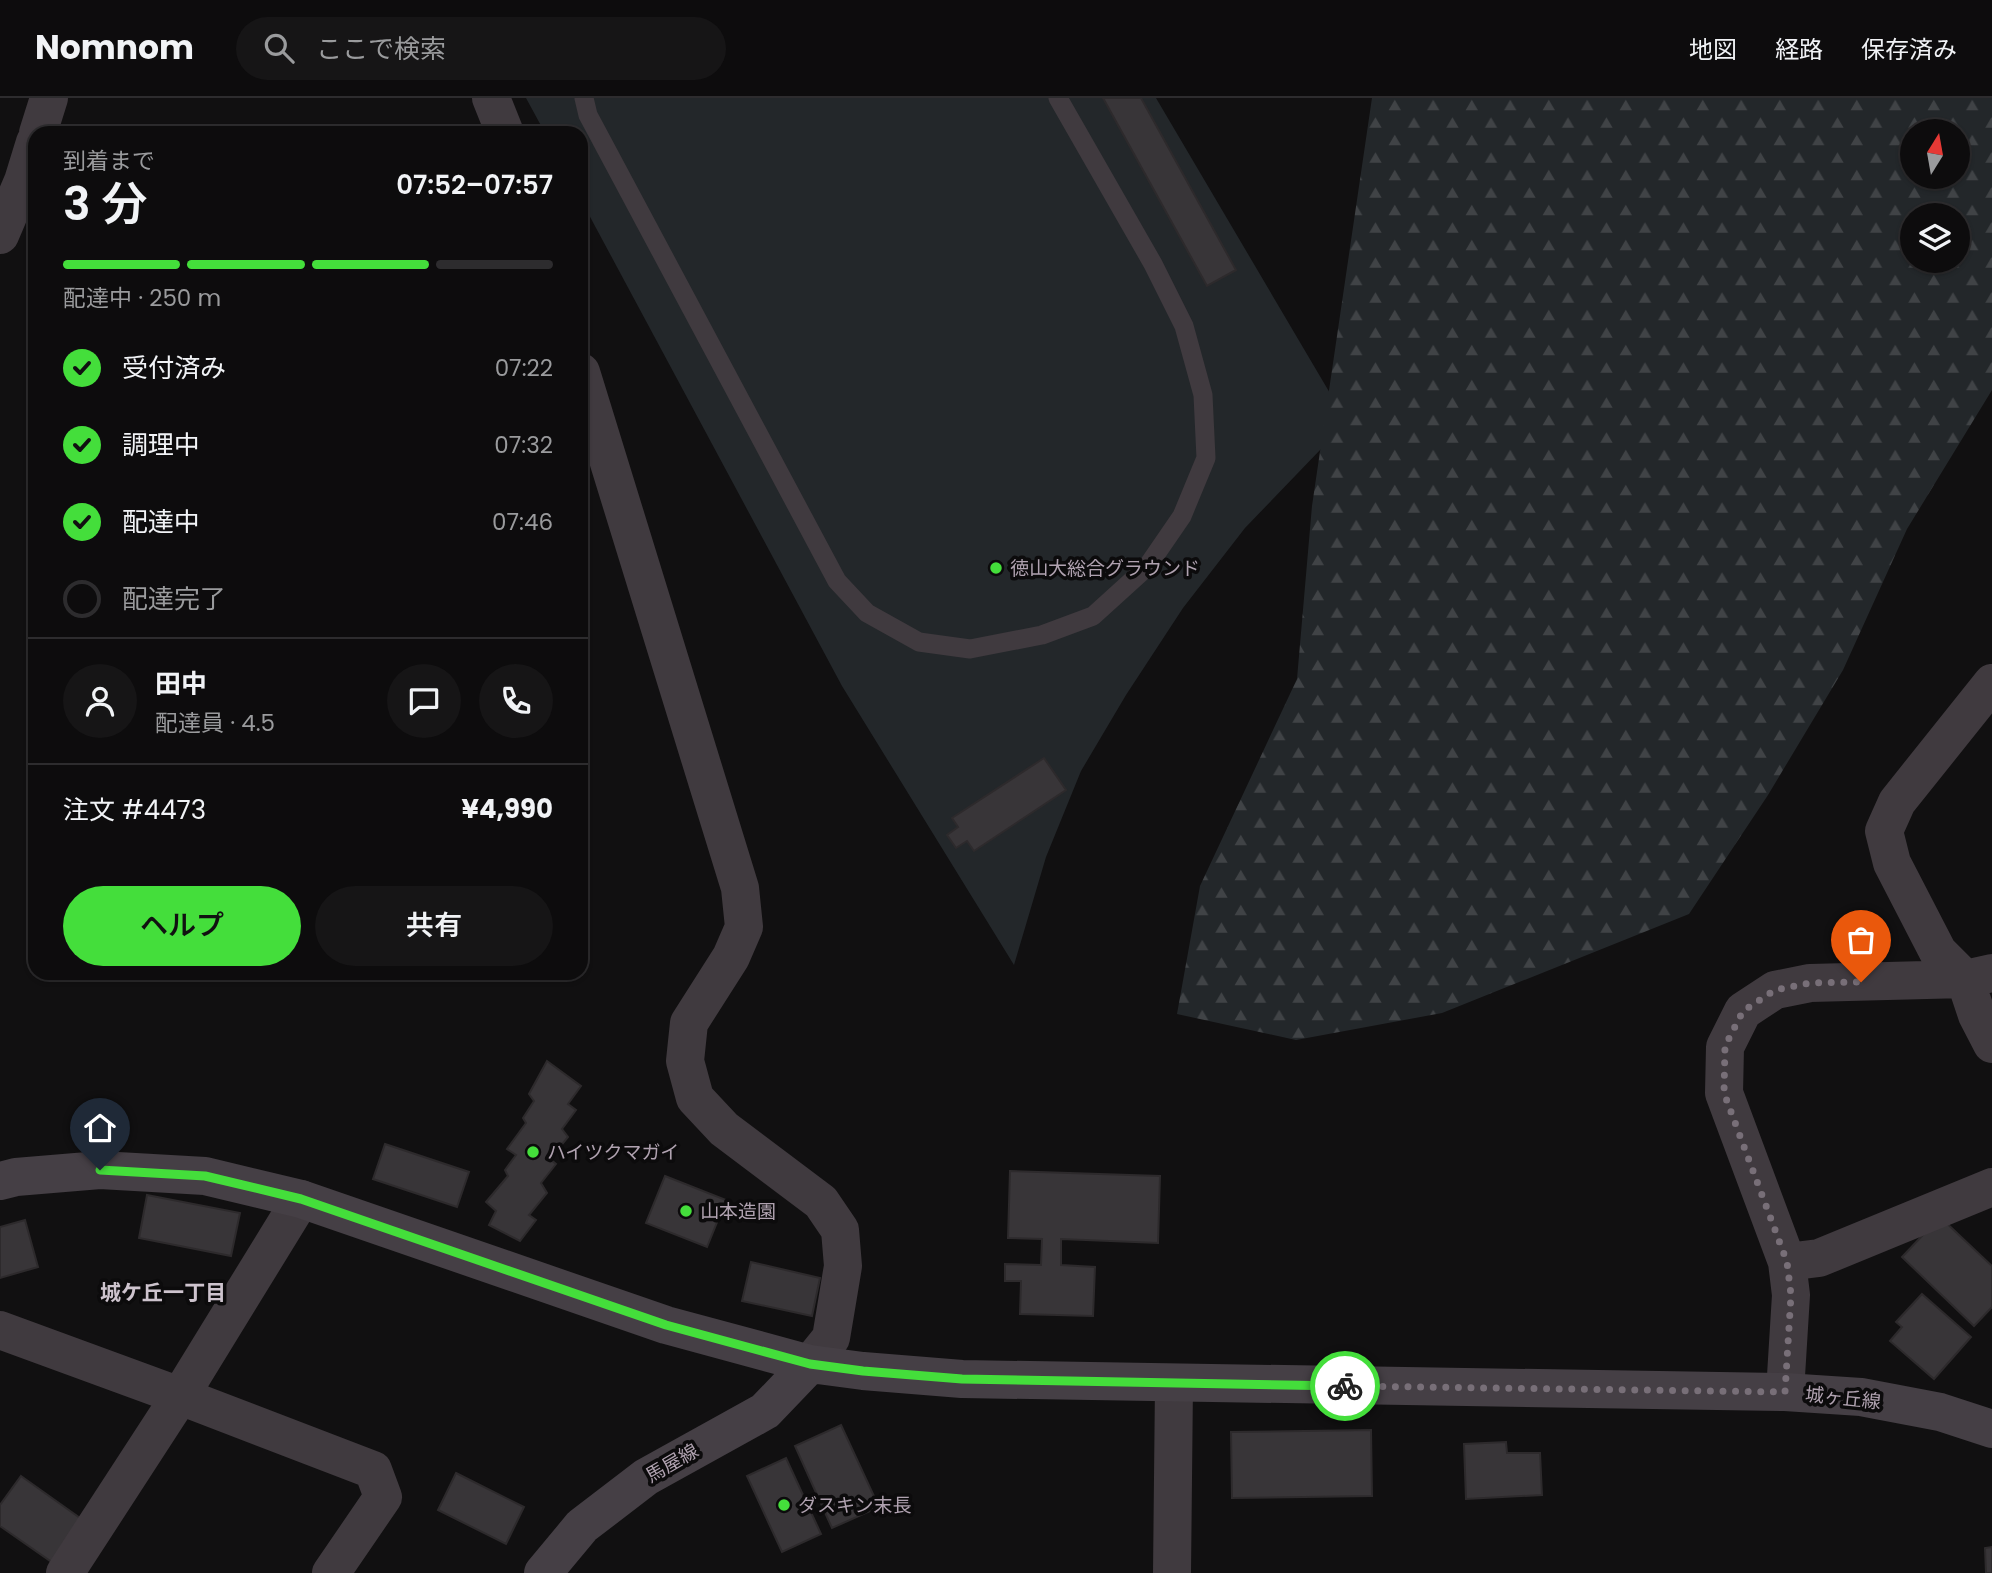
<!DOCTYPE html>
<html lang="ja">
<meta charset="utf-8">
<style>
body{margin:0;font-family:Poppins,"Noto Sans JP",sans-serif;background:#161516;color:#f1f3f6;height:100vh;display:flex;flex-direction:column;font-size:26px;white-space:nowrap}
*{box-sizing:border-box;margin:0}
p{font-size:23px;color:#9a9b9d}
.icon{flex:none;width:38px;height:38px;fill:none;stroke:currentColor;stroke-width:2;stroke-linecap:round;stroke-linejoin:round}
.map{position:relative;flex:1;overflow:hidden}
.panel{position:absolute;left:28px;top:28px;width:560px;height:854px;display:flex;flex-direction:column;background:#0d0c0d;border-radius:21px;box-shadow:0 2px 5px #0004,0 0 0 2px #2d2c2e}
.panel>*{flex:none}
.needle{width:46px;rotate:11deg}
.buttons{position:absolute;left:1900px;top:21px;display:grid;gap:14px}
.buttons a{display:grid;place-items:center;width:70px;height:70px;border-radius:50%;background:#0d0c0d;box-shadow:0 2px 5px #0004,0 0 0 2px #2d2c2e;font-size:35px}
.pin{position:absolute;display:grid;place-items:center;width:60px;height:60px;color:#fff;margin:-72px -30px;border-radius:50% 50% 50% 0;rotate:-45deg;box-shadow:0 0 7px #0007}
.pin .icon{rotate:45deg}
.courier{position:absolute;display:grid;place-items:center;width:70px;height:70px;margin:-35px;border:5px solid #44de3b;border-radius:50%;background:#fff;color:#222;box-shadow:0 2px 9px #0007}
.overview em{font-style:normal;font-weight:600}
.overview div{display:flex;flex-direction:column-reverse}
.overview{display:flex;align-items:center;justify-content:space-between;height:119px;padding:0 35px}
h1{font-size:46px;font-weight:600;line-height:52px}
.bar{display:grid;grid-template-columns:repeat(4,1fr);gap:10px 7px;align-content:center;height:84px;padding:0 35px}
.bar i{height:9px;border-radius:5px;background:#2d2c2e}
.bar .current{background:#44de3b}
.bar p{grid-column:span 4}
.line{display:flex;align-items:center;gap:18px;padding:0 35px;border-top:2px solid #2d2c2e}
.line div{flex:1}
.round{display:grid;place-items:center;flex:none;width:74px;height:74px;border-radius:37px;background:#161516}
ol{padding:0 35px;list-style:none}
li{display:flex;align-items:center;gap:21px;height:77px}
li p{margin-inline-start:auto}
li .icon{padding:7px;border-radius:50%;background:#44de3b;color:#111;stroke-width:4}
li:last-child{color:#9a9b9d}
li i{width:38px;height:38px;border:4px solid #2d2c2e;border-radius:50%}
.action{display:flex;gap:14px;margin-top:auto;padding:14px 35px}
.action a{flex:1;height:80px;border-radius:42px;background:#44de3b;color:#111;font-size:28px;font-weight:600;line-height:80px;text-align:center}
.action a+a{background:#161516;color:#f1f3f6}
header{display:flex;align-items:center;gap:42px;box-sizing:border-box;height:98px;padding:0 35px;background:#0d0c0d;border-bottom:2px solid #2d2c2e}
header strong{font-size:33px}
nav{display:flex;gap:38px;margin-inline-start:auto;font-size:24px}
.search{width:490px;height:63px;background:#161516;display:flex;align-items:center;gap:18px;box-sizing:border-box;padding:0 24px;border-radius:38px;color:#9a9b9d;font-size:26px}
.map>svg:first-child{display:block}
.grass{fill:#23272a}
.forest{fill:url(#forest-firs);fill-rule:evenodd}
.building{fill:#383538;stroke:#2d2a2c;stroke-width:2}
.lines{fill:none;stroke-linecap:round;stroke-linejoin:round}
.lane{stroke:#403a3f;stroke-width:19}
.street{stroke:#403a3f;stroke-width:38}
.secondary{stroke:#453f45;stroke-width:38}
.done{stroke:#786f78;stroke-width:7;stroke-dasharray:0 12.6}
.route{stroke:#44de3b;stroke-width:9}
.poi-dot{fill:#44de3b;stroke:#0c0b0c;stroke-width:2.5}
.labels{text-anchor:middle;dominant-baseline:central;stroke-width:7;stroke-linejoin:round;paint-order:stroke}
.poi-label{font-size:19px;fill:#b0a2b0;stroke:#0c0b0c;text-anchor:start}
.street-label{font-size:19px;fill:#b0a2b0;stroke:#0c0b0c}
.neighbourhood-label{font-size:21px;font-weight:bold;fill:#cdc3cd;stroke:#0c0b0c}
</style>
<header>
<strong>Nomnom</strong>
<div class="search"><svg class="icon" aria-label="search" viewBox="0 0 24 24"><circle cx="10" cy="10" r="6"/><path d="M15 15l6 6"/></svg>ここで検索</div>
<nav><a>地図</a><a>経路</a><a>保存済み</a></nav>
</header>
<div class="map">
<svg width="1992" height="1475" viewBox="0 0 1992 1475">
<defs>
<pattern id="forest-firs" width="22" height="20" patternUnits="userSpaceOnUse" patternTransform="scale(1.75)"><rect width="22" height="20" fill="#23272a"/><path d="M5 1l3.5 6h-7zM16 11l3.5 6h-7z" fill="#404346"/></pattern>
</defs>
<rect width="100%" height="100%" fill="#111011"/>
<path class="grass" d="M526,0H1156L1347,324L1245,430L1183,510L1126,597L1081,673L1046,759L1014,867L842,588L581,102V35H545Z"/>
<path class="forest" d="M1372,0H1992V292L1907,431L1843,572L1768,697L1689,816L1442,915L1296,942L1177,916L1200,788L1297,581L1312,408ZM1958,33V79H1913V33ZM1958,117V163H1913V117Z"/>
<path class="building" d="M1103,0H1141L1236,172L1207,188Z
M1044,660L1066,692L974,753L967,743L956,750L947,737L958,729L952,720Z
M547,963L581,988L568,1006L576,1012L562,1031L568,1039L550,1061L556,1066L541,1085L547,1095L529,1117L536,1122L520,1143L489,1127L496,1113L486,1104L508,1078L505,1072L516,1057L507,1051L526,1025L523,1020L534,1003L529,996Z
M385,1046L469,1074L457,1109L373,1081Z
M1010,1073L1160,1078L1158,1145L1061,1141V1167L1095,1169L1093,1218L1020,1216L1021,1183H1005V1166L1041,1167L1042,1141L1008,1140Z
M665,1078L726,1102L707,1149L646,1125Z
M147,1097L240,1115L231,1158L139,1140Z
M1940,1119L1992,1168V1209L1974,1228L1902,1159Z
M25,1122L38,1169L0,1180V1129Z
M751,1164L820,1180L812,1218L742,1203Z
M1922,1196L1971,1239L1934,1281L1890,1243L1902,1229L1896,1224Z
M841,1327L879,1409L832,1430L795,1348Z
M1371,1332L1372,1398L1232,1400L1231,1334Z
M1506,1344L1507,1355H1540L1542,1397L1466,1401L1464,1346Z
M786,1360L821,1436L782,1454L747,1378Z
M456,1375L524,1409L506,1446L438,1412Z
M21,1378L87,1425L56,1467L0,1428V1407Z
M1992,1449V1475H1986L1985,1450Z"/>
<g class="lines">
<path class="lane" d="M584,0L588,17L837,483L867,515L919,544L970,551L1042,537L1093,518L1147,469L1182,418L1206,360L1203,297L1184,228L1153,166L1058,0"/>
<path class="street" d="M491,0L505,35
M38,35L49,0
M0,137L23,83L35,44
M581,274L740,790L744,829L731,859L689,925L685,963L695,1000L724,1031L821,1104L840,1132L843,1168L831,1240L810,1266
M1992,585L1897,704L1884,733L1892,765L1938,854L1965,881L1977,917L1992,946
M1787,1164L1819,1160L1992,1089
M0,1232L180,1298L373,1372L383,1399L331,1475
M1785,1294L1791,1197L1787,1164L1724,995L1725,949L1743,913L1775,892L1810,885L1965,881L1992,875
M65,1475L180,1298L301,1101
M1172,1475L1174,1286"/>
<path class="secondary" d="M0,1083L16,1079L100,1072L205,1078L301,1101L666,1227L810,1266L863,1273L962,1281L1785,1294L1861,1299L1940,1314L1992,1331
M543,1475L582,1428L646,1379L765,1313L810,1266"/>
</g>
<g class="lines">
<path class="done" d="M1345,1288L1785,1294L1791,1197L1787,1164L1724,995L1725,948L1743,913L1775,892L1810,885L1861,884"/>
<path class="route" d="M100,1072L205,1078L301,1101L666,1227L810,1266L863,1273L962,1281L1345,1288"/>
</g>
<g class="poi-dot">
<circle cx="996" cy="470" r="7"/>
<circle cx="533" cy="1054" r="7"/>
<circle cx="686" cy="1113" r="7"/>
<circle cx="784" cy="1407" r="7"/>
</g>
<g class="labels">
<g class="poi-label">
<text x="1010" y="470">徳山大総合グラウンド</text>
<text x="547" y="1054">ハイツクマガイ</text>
<text x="700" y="1113">山本造園</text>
<text x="798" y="1407">ダスキン末長</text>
</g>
<g class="street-label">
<text transform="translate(1843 1300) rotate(6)">城ヶ丘線</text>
<text transform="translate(672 1365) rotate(-30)">馬屋線</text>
</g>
<g class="neighbourhood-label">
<text x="163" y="1194">城ケ丘一丁目</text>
</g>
</g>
</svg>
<div class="buttons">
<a><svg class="needle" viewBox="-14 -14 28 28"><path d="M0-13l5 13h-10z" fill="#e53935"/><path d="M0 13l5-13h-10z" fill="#9a9b9d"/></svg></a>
<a><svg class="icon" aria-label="layers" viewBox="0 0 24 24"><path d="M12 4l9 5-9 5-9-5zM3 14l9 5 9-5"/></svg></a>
</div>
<div class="pin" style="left:1861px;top:884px;background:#ea580c"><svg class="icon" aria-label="bag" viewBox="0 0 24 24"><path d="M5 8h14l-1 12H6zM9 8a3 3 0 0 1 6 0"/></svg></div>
<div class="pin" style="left:100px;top:1072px;background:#1f2937"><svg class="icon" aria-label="home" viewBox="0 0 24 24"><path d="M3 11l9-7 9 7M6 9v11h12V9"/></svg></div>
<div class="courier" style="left:1345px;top:1288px"><svg class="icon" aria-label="bike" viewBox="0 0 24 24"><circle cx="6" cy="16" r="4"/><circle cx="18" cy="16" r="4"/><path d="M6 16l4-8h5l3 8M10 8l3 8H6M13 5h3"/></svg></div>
<section class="panel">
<div class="overview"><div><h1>3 分</h1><p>到着まで</p></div><em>07:52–07:57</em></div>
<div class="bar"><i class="current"></i><i class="current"></i><i class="current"></i><i></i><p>配達中 · 250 m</p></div>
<ol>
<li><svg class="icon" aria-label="check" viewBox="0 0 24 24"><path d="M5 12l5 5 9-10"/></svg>受付済み<p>07:22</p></li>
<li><svg class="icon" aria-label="check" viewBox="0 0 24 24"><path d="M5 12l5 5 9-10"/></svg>調理中<p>07:32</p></li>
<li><svg class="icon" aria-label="check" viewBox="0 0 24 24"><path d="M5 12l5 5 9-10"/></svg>配達中<p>07:46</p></li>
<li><i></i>配達完了</li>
</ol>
<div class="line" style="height:126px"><a class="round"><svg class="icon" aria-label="person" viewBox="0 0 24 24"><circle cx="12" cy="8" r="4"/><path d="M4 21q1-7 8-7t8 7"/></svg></a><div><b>田中</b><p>配達員 · 4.5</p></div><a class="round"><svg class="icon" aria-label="chat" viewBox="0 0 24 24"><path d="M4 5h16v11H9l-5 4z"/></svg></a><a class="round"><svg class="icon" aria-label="phone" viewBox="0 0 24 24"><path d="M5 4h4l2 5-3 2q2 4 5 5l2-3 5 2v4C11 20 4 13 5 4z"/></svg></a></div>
<div class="line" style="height:91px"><div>注文 #4473</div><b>¥4,990</b></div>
<div class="action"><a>ヘルプ</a><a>共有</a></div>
</section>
</div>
